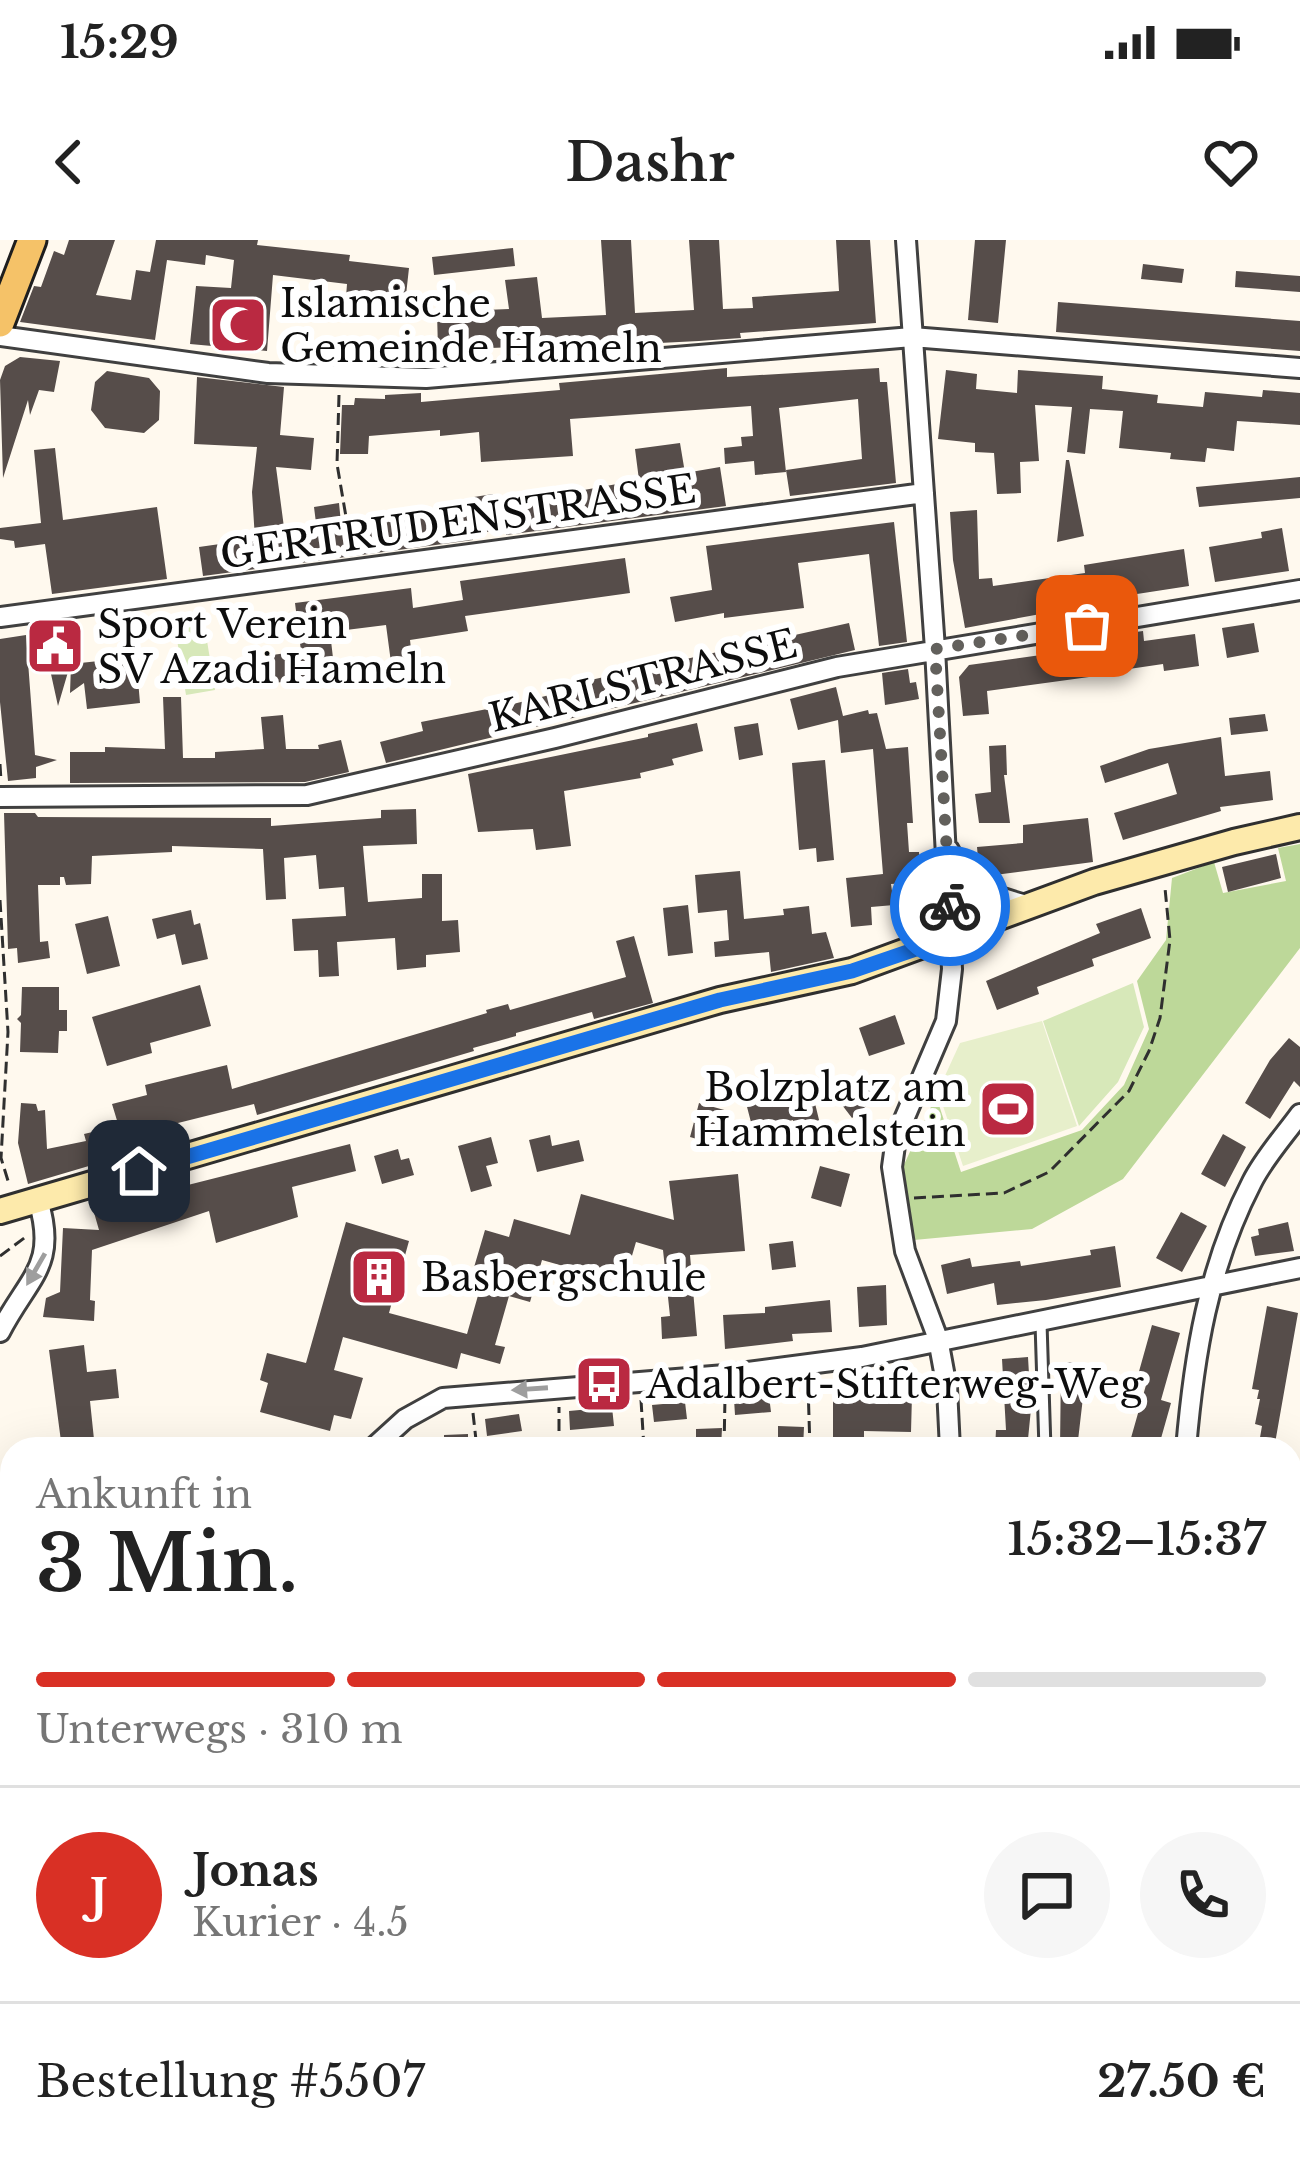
<!DOCTYPE html>
<html lang="de">
<meta charset="utf-8">
<style>
body{margin:0;font-family:"Libre Baskerville",serif;background:#f6f6f6;color:#222;height:100vh;display:flex;flex-direction:column;font-size:45px;white-space:nowrap}
*{box-sizing:border-box;margin:0}
p{font-size:39px;color:#767676}
.icon{flex:none;width:66px;height:66px;fill:none;stroke:currentColor;stroke-width:2;stroke-linecap:round;stroke-linejoin:round}
.map{position:relative;flex:1;overflow:hidden}
.panel{position:absolute;left:0px;top:1197px;width:1302px;height:747px;display:flex;flex-direction:column;background:#fff;border-radius:36px 36px 0 0;box-shadow:0 12px 48px #0002}
.panel>*{flex:none}
.pin{position:absolute;display:grid;place-items:center;width:102px;height:102px;color:#fff;margin:-51px;border-radius:24px;box-shadow:0 6px 18px #0006}
.courier{position:absolute;display:grid;place-items:center;width:120px;height:120px;margin:-60px;border:9px solid #1a73e8;border-radius:50%;background:#fff;color:#222;box-shadow:0 3px 15px #0007}
.headline em{font-style:normal;font-weight:600}
.headline div{display:flex;flex-direction:column-reverse}
.headline{display:flex;align-items:center;justify-content:space-between;height:204px;padding:0 36px}
h1{font-size:78px;font-weight:600;line-height:90px}
.bar{display:grid;grid-template-columns:repeat(4,1fr);gap:18px 12px;align-content:center;height:144px;padding:0 36px}
.bar i{height:15px;border-radius:9px;background:#e0e0e0}
.bar .on{background:#d93025}
.bar p{grid-column:span 4}
.line{display:flex;align-items:center;gap:30px;padding:0 36px;border-top:3px solid #e0e0e0}
.line div{flex:1}
.round{display:grid;place-items:center;flex:none;width:126px;height:126px;border-radius:63px;background:#f6f6f6}
.status{display:flex;justify-content:space-between;align-items:center;height:84px;padding:0 60px;background:#fff;direction:ltr}
.status svg{height:33px;fill:currentColor}
header{display:flex;justify-content:space-between;align-items:center;height:156px;padding:0 36px;background:#fff;font-size:54px;font-weight:600}
.map>svg:first-child{display:block}
.green{fill:#d7e8b9}
.forest{fill:#bdd899}
.pitch{fill:#e7efcb}
.building{fill:#564d4a}
.lines{fill:none;stroke-linecap:round;stroke-linejoin:round}
.service-casing{stroke:#404040;stroke-width:15}
.minor-casing{stroke:#404040;stroke-width:24}
.secondary-casing{stroke:#2f2f2f;stroke-width:30}
.primary-casing{stroke:#1e1e1e;stroke-width:33}
.path{stroke:#2f2f2f;stroke-width:3;stroke-dasharray:12 6;stroke-linecap:butt}
.service{stroke:#fff;stroke-width:9}
.minor{stroke:#fff;stroke-width:18}
.secondary{stroke:#fdeaab;stroke-width:24}
.primary{stroke:#f5c268;stroke-width:27}
.oneway{fill:#9e9e9e}
.done{stroke:#62605c;stroke-width:12;stroke-dasharray:0 21.6}
.route{stroke:#1a73e8;stroke-width:15}
.labels{text-anchor:middle;dominant-baseline:central;stroke-width:12;stroke-linejoin:round;paint-order:stroke}
.poi-label{font-size:39px;fill:#0d0d0d;stroke:#fff;text-anchor:start}
.street-label{font-size:39px;fill:#0d0d0d;stroke:#fff}
</style>
<div class="status"><b>15:29</b><svg viewBox="0 0 49 12"><path d="M0 12V9h3v3zM5 12V6h3v6zM10 12V3h3v9zM15 12V0h3v12zM26 1h20v11H26zM47 4h2v5h-2z"/></svg></div>
<header><svg class="icon" aria-label="back" viewBox="0 0 24 24"><path d="M15 5l-7 7 7 7"/></svg>Dashr<svg class="icon" aria-label="heart" viewBox="0 0 24 24"><path d="M12 20l-8-8c-3-5 5-10 8-4 3-6 11-1 8 4z"/></svg></header>
<div class="map">
<svg width="1300" height="1942" viewBox="0 0 1300 1942">
<rect width="100%" height="100%" fill="#fff9ee"/>
<path class="green" d="M202,370L215,450L186,455L173,375Z
M1133,743L1144,787L1118,842L1079,886L1043,781Z"/>
<path class="forest" d="M1300,604V708L1123,939L1032,989L914,1000L901,931L936,856L961,932L1082,890L1124,845L1149,789L1137,741L1166,700L1172,638L1214,622L1223,653L1286,641L1278,608Z"/>
<path class="pitch" d="M1042,781L1077,886L963,926L938,851L960,803Z"/>
<path class="building" d="M69,0H115L96,55L131,60L136,30L150,32L156,0H258L257,5L350,15L349,21L409,28L405,64L346,57L347,44L273,35L267,111L190,104L196,46L231,48L234,20L206,15L205,25L167,20L155,100L20,82L34,46L41,47L54,11L64,15Z
M601,0H631L635,73L694,70L689,0H719L723,69L753,68L752,57L839,51L836,0H870L876,83L740,93L741,98L699,101L520,110V107L438,110L437,72L509,69L505,40L537,37L542,78L606,75Z
M975,0H1006L998,83L968,80Z
M513,8L515,26L434,35L432,17Z
M1143,24L1184,29L1182,43L1141,39Z
M1236,31L1300,36V52L1235,47Z
M1058,62L1300,81V111L1056,92Z
M20,117L60,121L54,152L39,150L30,175L28,160L3,238L0,140L5,126Z
M727,128V137L879,128L880,142H887L896,243L790,256L786,230L862,219L858,159L779,168L786,232L755,235L754,221L725,224L724,208L742,206L741,197L753,196L751,166L570,179L573,216L481,222L479,192L440,196V190L369,196L368,214H340L342,165H354L355,158L385,159V155L421,153V162L560,150L559,143Z
M946,130L977,134L976,149L1017,153L1018,130L1103,136L1102,149L1158,155L1157,163L1203,167L1205,152L1262,157L1263,150L1300,153V185L1237,181L1234,211L1207,208L1205,222L1170,219L1171,213L1119,208L1123,171L1090,169L1085,214L1067,212L1072,167L1035,165L1039,221L1020,222L1021,253L997,254L994,213L975,212V203L938,199Z
M107,131L149,138L160,151L159,180L144,193L105,188L91,170L95,142Z
M197,137L284,147L280,195L314,198L311,230L276,227L285,295L317,291L314,267L339,263L341,283L475,265L474,257L493,254L495,266L639,240L635,209L680,203L685,233L720,227L726,266L506,295V289L473,294V300L203,336L199,307L255,299L252,252L257,207L194,204Z
M55,208L63,280L157,267L167,339L52,354L45,304L15,308L14,301L0,299V288L41,283L34,210Z
M1066,220H1069L1084,296L1057,302Z
M1300,237V258L1199,267L1196,247Z
M977,270L979,339L992,338L993,346L1085,333L1084,325L1184,309L1189,346L1072,364L1073,368L965,388L953,320L950,272Z
M894,282L907,402L879,406L869,314L798,323L804,368L724,378V373L675,382L670,357L712,350L706,306Z
M1282,288L1289,331L1215,342L1209,307L1262,298L1261,292Z
M625,318L630,353L465,376L468,391L410,400L413,427L392,430L386,385L330,392L336,444L306,448L304,439L253,446L250,418L301,411L295,363L411,348L413,368L463,360L460,341Z
M849,383L855,410L386,523L380,502L423,491L421,482L513,464L578,448L577,443Z
M1254,383L1259,412L1227,418L1222,388Z
M62,390L68,432L58,466L42,393Z
M1143,391L1144,401L1195,394L1199,426L1164,431L1163,424L1129,429L1128,421L1118,422L1114,395Z
M26,395L35,515L57,520L36,527V538L8,541L0,462V399Z
M1084,409L1089,437L987,451L989,474L963,476L959,437L969,425Z
M136,417L140,463L87,469L84,443L70,453L71,424Z
M908,429L910,443L916,442L919,459L885,465L882,433Z
M836,447L843,476L868,470L869,474L877,473L886,509L908,507L913,583H907L909,612H919L921,642L891,644L894,665L871,667L872,685L851,687L846,638L883,634L873,509L841,513L838,480L798,490L790,459Z
M163,457H181L183,518H215V512L264,509L261,477L283,475L286,509H319L318,505L341,500L349,532L305,542L70,543V512H105V507L165,509Z
M1265,474L1268,491L1231,495L1229,478Z
M697,483L703,511L672,519L674,525L640,533L641,538L564,551L571,606L536,610L533,589L478,592L468,534L648,497V494Z
M758,483L763,515L739,520L734,487Z
M1221,497L1225,536L1270,531L1273,560L1220,567L1221,571L1123,600L1114,573L1177,554L1168,523L1105,543L1100,526L1149,509Z
M1006,505L1007,535H1004L1010,583H979L975,554L991,552L989,506Z
M825,520L834,620L817,622L816,608L799,610L792,523Z
M416,569L417,604L363,606L368,662L422,658V634H442V681L458,680L460,712L426,715V727L397,730L395,698L337,702L339,736L319,737L318,710L294,711L292,679L346,676L344,647L319,649L316,615L284,618L286,659L266,660L263,609L172,606V612L92,616L91,644L66,645L64,637H60V645H38L40,702L48,701L50,718L18,723L17,708L8,709L4,573H35L38,577L271,578V586L381,578V570Z
M1088,578L1093,622L987,636L979,630L977,607L1023,603V585Z
M1276,614L1281,638L1228,652L1222,627Z
M740,631L744,679L784,675L783,669L809,666L812,694L826,692L834,718L771,732L769,712L715,717L714,702L729,700L727,670L698,673L695,635Z
M688,665L693,713L668,716L663,668Z
M1141,668L1151,698L1092,719L1094,726L1037,747L1039,754L997,770L986,741L1100,693L1096,684Z
M191,670L194,685L200,683L208,719L182,725L175,694L157,699L152,679Z
M108,676L120,726L87,734L75,684Z
M634,696L653,763L594,779L592,772L516,793V796L473,808L474,811L257,875L254,864L122,897L112,864L147,855L145,845L227,825L232,849L487,773L486,770L508,764L510,770L626,737L616,701Z
M200,745L211,786L150,803L152,813L107,826L92,777Z
M22,747H59V770H67V791H59L58,813L20,812L21,783L17,779L21,775Z
M895,775L905,804L869,816L859,788Z
M1289,798L1300,807V847L1294,841L1270,879L1245,863L1270,820Z
M868,836L882,853L852,878L839,861Z
M813,855L820,884L796,890L793,880L753,890L746,863L770,857L772,866Z
M21,863L36,864L38,871L45,870L47,909L86,901L84,894L118,886L126,915L28,944L18,903Z
M699,863L728,871L718,905L690,897Z
M1223,894L1246,907L1225,947L1201,934Z
M550,895L552,906L579,900L584,921L537,932L529,900Z
M491,897L498,923L486,926L492,946L471,952L458,906Z
M350,904L356,931L292,947L298,977L216,1003L209,971L92,1010L90,1060L95,1061L94,1081L43,1077L46,1058L60,1052L63,988L99,990L93,969Z
M398,909L401,920L409,918L414,935L382,944L374,916Z
M820,926L850,934L841,967L811,958Z
M738,934L745,1011L690,1015L697,1096L662,1099L661,1077L670,1076L663,1010L636,1002L624,1043L542,1020L530,1062L509,1056L495,1105L505,1107L500,1124L461,1113L457,1129L343,1097L334,1130L363,1138L351,1179L334,1175L330,1191L260,1172L268,1143L260,1140L267,1113L306,1123L346,982L409,1001L389,1073L467,1094L481,1045L470,1041L485,990L509,997L514,979L570,995L581,954L674,980L669,941Z
M1181,972L1207,986L1182,1032L1156,1018Z
M1288,982L1294,1011L1255,1016L1251,997L1259,995L1258,989Z
M793,1001L796,1027L772,1030L769,1004Z
M1115,1006L1121,1047L1046,1060L997,1065L994,1043L947,1054L941,1025L970,1018L972,1027L1020,1021L1021,1026L1091,1015L1090,1010Z
M886,1045L887,1085L859,1087L857,1047Z
M830,1060L832,1092L792,1094L793,1101L725,1109L723,1075L765,1073V1067Z
M1267,1066L1298,1073L1274,1209H1258L1262,1186L1255,1184L1260,1159H1257L1259,1150L1252,1149Z
M1152,1085L1180,1093L1161,1160L1171,1163L1158,1209H1145L1129,1205L1148,1138L1138,1135Z
M84,1105L87,1132L116,1129L119,1158L90,1161L95,1209H62L49,1110Z
M1028,1117L1031,1169L1027,1209H995L996,1190H1006L1002,1119Z
M1061,1122L1087,1123L1077,1209H1060Z
M886,1154L912,1155L911,1192L864,1191V1202H850V1209H833V1157Z
M769,1156L771,1172L735,1175L734,1159Z
M685,1162L687,1179L654,1182L652,1165Z
M612,1167L614,1186L570,1190L569,1171Z
M519,1174L522,1191L487,1196L485,1179Z
M778,1186L804,1187L803,1209H778Z
M722,1188L721,1209H696V1189Z
M468,1194V1209H444V1195Z"/>
<g class="lines">
<g class="service-casing">
<path id="service" d="M1041,1083L1045,1209"/>
</g>
<g class="minor-casing">
<path id="minor" d="M906,0L935,409L952,729L946,781L896,898L892,927L905,1011L938,1099L947,1148L950,1209
M0,96L268,133L426,138L912,97L1300,128
M0,377L924,253
M0,557L307,555L555,498L837,427L1300,350
M949,610C966,646 990,656 1027,665
M0,1092C29,1036 58,1026 38,960
M372,1209L405,1179L443,1158L725,1135L862,1117L1300,1028
M1186,1209C1194,1115 1208,1027 1252,942C1264,918 1284,896 1300,874
M0,1395L4,1435L12,1453
M1290,1495H1300
M271,1932L272,1942
M647,1932V1936L888,1941
M1236,1932V1942"/>
</g>
<g class="secondary-casing">
<path id="secondary" d="M0,971L720,760L852,731L1094,642L1234,602L1300,587"/>
</g>
<g class="primary-casing">
<path id="primary" d="M0,83L32,0"/>
</g>
<path class="path" d="M339,155L337,224L352,312
M0,524L1,541
M0,660L8,792L1,918L9,944
M914,958L1004,953L1049,932L1129,851L1149,811L1160,778L1170,700L1165,648
M0,1016L27,996
M808,1145L810,1209
M641,1160L644,1209
M473,1173L477,1209
M559,1209V1167
M724,1209L725,1157
M0,1482L12,1481
M0,1546L12,1545
M0,1548L9,1598L12,1666
M9,1942L6,1721L12,1684
M32,1942V1932"/>
<use href="#service" class="service"/>
<use href="#minor" class="minor"/>
<use href="#secondary" class="secondary"/>
<use href="#primary" class="primary"/>
</g>
<defs><path id="oneway-solid" d="M-6-.8H1V-3.2L6.5 0L1 3.2V.8H-6Z" transform="scale(3)"/></defs>
<g class="oneway">
<use href="#oneway-solid" transform="translate(36 1029) rotate(120)"/>
<use href="#oneway-solid" transform="translate(530 1149) rotate(176)"/>
</g>
<g class="lines">
<path class="done" d="M950,666L935,409L1087,386"/>
<path class="route" d="M139,931L720,760L852,731L951,697L950,666"/>
</g>
<defs>
<g id="mosque-square" transform="scale(3)"><rect x="-9" y="-9" width="18" height="18" rx="4" fill="#ba2941" stroke="#fff"/><path d="M3.5-4.9A6 6 0 1 0 3.5 4.9A5 5 0 1 1 3.5-4.9Z" fill="#fff"/></g>
<g id="civic-square" transform="scale(3)"><rect x="-9" y="-9" width="18" height="18" rx="4" fill="#ba2941" stroke="#fff"/><path d="M-.6-6.5H3V-4.5H.6V-3L4-1V1h2V6H-6V1h2V-1L-.6-3ZM-1.2 2.5V6h2.4V2.5Z" fill="#fff"/></g>
<g id="stadium-square" transform="scale(3)"><rect x="-9" y="-9" width="18" height="18" rx="4" fill="#ba2941" stroke="#fff"/><path d="M0-5a6.5 5 0 1 0 0 10a6.5 5 0 1 0 0-10ZM-3.5-1.8h7v3.6h-7Z" fill="#fff"/></g>
<g id="building-square" transform="scale(3)"><rect x="-9" y="-9" width="18" height="18" rx="4" fill="#ba2941" stroke="#fff"/><path d="M-4-6H4V6H1V3H-1V6H-4ZM-2.5-4.3h1.7v1.8h-1.7ZM.8-4.3h1.7v1.8H.8ZM-2.5-1h1.7V.8h-1.7ZM.8-1h1.7V.8H.8Z" fill="#fff"/></g>
<g id="bus-square" transform="scale(3)"><rect x="-9" y="-9" width="18" height="18" rx="4" fill="#ba2941" stroke="#fff"/><path d="M-5-6H5V4H4V6H2V4H-2V6H-4V4H-5ZM-3.5-4V0h7V-4ZM-3.5 1.2v1.5H-2V1.2ZM2 1.2v1.5H3.5V1.2Z" fill="#fff"/></g>
</defs>
<g fill-rule="evenodd">
<use href="#mosque-square" x="238" y="85"/>
<use href="#civic-square" x="55" y="406"/>
<use href="#stadium-square" x="1008" y="869"/>
<use href="#building-square" x="379" y="1037"/>
<use href="#bus-square" x="604" y="1144"/>
</g>
<g class="labels">
<g class="poi-label">
<text x="280" y="63">Islamische<tspan x="280" dy="45">Gemeinde Hameln</tspan></text>
<text x="97" y="384">Sport Verein<tspan x="97" dy="45">SV Azadi Hameln</tspan></text>
<text x="966" y="847" text-anchor="end">Bolzplatz am<tspan x="966" dy="45">Hammelstein</tspan></text>
<text x="421" y="1037">Basbergschule</text>
<text x="646" y="1144">Adalbert-Stifterweg-Weg</text>
</g>
<g class="street-label">
<text transform="translate(458 282) rotate(-8)">GERTRUDENSTRASSE</text>
<text transform="translate(643 441) rotate(-14)">KARLSTRASSE</text>
</g>
</g>
</svg>
<div class="pin" style="left:1087px;top:386px;background:#ea580c"><svg class="icon" aria-label="bag" viewBox="0 0 24 24"><path d="M5 8h14l-1 12H6zM9 8a3 3 0 0 1 6 0"/></svg></div>
<div class="pin" style="left:139px;top:931px;background:#1f2937"><svg class="icon" aria-label="home" viewBox="0 0 24 24"><path d="M3 11l9-7 9 7M6 9v11h12V9"/></svg></div>
<div class="courier" style="left:950px;top:666px"><svg class="icon" aria-label="bike" viewBox="0 0 24 24"><circle cx="6" cy="16" r="4"/><circle cx="18" cy="16" r="4"/><path d="M6 16l4-8h5l3 8M10 8l3 8H6M13 5h3"/></svg></div>
<section class="panel">
<div class="headline"><div><h1>3 Min.</h1><p>Ankunft in</p></div><em>15:32–15:37</em></div>
<div class="bar"><i class="on"></i><i class="on"></i><i class="on"></i><i></i><p>Unterwegs · 310 m</p></div>
<div class="line" style="height:216px"><b class="round" style="background:#d93025;color:#fff">J</b><div><b>Jonas</b><p>Kurier · 4.5</p></div><a class="round"><svg class="icon" aria-label="chat" viewBox="0 0 24 24"><path d="M4 5h16v11H9l-5 4z"/></svg></a><a class="round"><svg class="icon" aria-label="phone" viewBox="0 0 24 24"><path d="M5 4h4l2 5-3 2q2 4 5 5l2-3 5 2v4C11 20 4 13 5 4z"/></svg></a></div>
<div class="line" style="height:156px"><div>Bestellung #5507</div><b>27.50 €</b></div>
</section>
</div>
